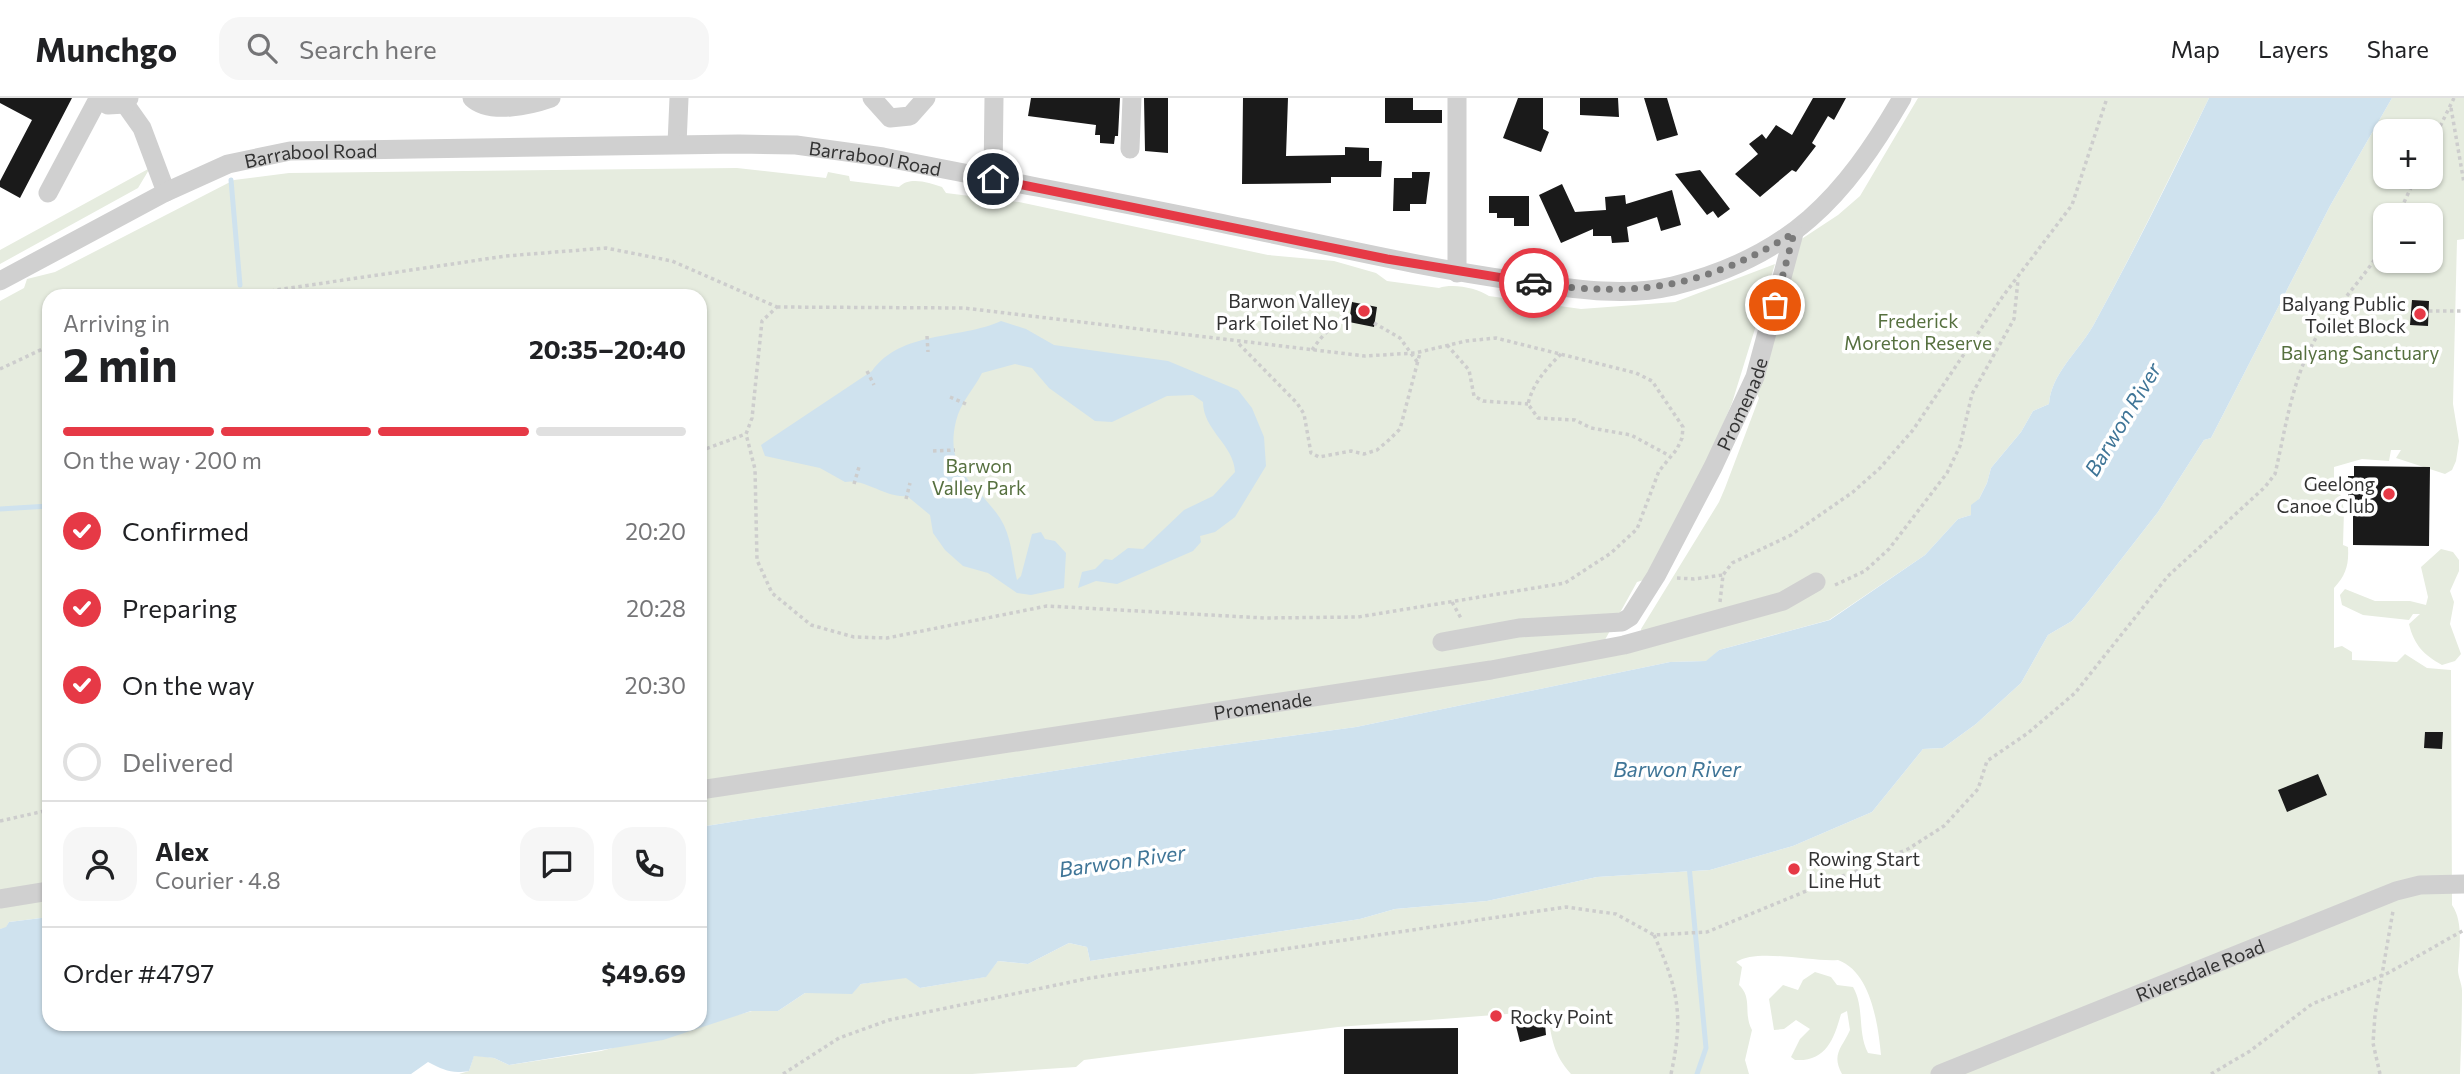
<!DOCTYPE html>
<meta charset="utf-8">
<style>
body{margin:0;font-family:Commissioner,sans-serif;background:#f6f6f6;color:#202124;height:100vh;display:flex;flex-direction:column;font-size:26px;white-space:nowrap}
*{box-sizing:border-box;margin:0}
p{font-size:23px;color:#757577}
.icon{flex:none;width:38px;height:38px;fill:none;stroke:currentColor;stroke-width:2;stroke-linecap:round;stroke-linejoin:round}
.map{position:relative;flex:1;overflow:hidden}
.sheet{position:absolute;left:42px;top:191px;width:665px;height:742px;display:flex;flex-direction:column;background:#fff;border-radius:21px;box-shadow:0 2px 5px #0004}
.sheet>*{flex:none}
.tools{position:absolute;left:2373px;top:21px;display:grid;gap:14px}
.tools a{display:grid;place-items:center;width:70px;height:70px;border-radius:14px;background:#fff;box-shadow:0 2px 5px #0004;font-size:35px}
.pin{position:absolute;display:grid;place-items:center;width:60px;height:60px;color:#fff;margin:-30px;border:4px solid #fff;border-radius:50%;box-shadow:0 2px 7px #0007}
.courier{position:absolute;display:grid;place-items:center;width:70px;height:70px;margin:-35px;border:5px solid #e63946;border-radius:50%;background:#fff;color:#222;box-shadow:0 2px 9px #0007}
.headline em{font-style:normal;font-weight:700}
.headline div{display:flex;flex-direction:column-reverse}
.headline{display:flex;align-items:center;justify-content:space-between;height:119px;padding:0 21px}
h1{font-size:46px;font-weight:700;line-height:52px}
.bar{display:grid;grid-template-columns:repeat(4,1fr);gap:10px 7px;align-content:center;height:84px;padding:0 21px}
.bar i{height:9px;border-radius:5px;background:#e0e0e0}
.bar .on{background:#e63946}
.bar p{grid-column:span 4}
.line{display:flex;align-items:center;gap:18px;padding:0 21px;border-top:2px solid #e0e0e0}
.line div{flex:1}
.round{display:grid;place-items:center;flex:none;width:74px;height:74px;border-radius:21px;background:#f6f6f6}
ol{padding:0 21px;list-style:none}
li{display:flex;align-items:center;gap:21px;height:77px}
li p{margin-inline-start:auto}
li .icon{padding:7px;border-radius:50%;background:#e63946;color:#fff;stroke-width:4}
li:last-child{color:#757577}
li i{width:38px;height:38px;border:4px solid #e0e0e0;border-radius:50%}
header{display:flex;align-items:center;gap:42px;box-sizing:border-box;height:98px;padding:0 35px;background:#fff;border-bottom:2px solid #e0e0e0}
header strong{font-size:33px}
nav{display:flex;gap:38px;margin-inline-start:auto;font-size:24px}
.search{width:490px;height:63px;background:#f6f6f6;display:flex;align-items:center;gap:18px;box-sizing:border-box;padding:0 24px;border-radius:21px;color:#757577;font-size:26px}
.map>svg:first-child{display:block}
.green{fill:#e6ecdf;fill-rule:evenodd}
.water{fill:#cfe2ee}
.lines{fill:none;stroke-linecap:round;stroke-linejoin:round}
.stream{stroke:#cfe2ee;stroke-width:5}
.building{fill:#1a1a1a}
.path{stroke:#cdcdcd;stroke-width:3.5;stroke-dasharray:3.5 3.5;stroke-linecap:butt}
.minor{stroke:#d0d0d0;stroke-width:19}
.done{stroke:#7a7a7a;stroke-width:7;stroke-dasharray:0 12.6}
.route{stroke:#e63946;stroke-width:9}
.poi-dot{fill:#e63946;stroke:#fff;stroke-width:2.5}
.labels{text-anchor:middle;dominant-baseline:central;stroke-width:7;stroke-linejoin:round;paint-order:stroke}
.street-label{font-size:19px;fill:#333;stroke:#fff}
.poi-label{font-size:19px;fill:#333;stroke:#fff;text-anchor:end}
.park-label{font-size:19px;fill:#56703f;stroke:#fff}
.water-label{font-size:21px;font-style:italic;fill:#3f7597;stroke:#fff}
</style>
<header>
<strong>Munchgo</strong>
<div class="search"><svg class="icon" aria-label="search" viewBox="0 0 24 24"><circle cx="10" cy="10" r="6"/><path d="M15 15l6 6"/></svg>Search here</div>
<nav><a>Map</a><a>Layers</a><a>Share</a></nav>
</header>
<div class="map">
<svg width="2464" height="976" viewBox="0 0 2464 976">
<rect width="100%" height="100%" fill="#fff"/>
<path class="green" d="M1918,0H2209C2171,77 2134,153 2093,228C2078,254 2051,276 2049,306L2033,313L2021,334L1991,370L1987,385L1971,417L1958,421L1925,457L1829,522L1719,552L1707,563L1670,564L1356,629L1173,654L700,729V198H49V819L9,824L6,830L0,831V203L24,190L27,181L55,174L234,82L289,75L737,70L826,80L828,74L849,78L850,83L899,89C910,78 929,85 942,89L946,95L1019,104L1268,157L1334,163L1376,175L1387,183L1439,190C1453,185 1477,190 1489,198L1581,211L1675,204L1775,166L1732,305L1709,359L1644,482L1637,484L1596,558L1644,547L1641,531L1719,404L1725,390L1759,300L1754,290L1800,142L1838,117L1860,98Z
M2392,0H2464V141L2457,142L2453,306L2459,343L2456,363L2452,372L2445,376L2396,360L2401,352H2391L2389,363L2362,361L2334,369V388L2338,386L2344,412L2343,447L2348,449C2349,467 2346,477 2334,490V550L2342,548L2352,554V562L2397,564L2405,556L2427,570L2451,572L2452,807C2464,824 2459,852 2458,872C2458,879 2462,886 2462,893C2462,921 2461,948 2460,976H1842C1831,956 1842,950 1850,932L1847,913L1841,916C1834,941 1826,964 1795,962L1791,959L1800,941L1810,931L1796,922L1784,931L1774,932L1769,901L1783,887L1798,892L1803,882L1815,874L1831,879L1837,887L1853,889C1865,910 1857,934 1868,955L1881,957C1878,926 1871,874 1838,862C1809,864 1758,850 1736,864L1742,869L1739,887C1753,900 1743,916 1752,932L1745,962L1749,976H1571C1552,955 1552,939 1547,913L1338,929L1084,962L1076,969L972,976H459L469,973L474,957L494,960L509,967L601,953L752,913H778L805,895H852L861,886L906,879L920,890L985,879L998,863L1028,866L1069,845L1087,849L1090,863L1360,821L1395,811L1487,803L1597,779L1710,772L1793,748L1872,714L1923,651L1943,650L1976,626L2021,585L2048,537L2072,523L2088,504L2158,414L2204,342L2211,340L2330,108ZM2385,33H2431V79H2385ZM2385,117H2431V163H2385Z
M150,70L138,90L0,166V152Z
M2441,451L2453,454L2459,462V473L2450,493L2454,504L2450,526L2461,556L2455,563L2442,567C2424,557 2414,547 2409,526L2420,516H2413L2409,522L2363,517L2342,507L2340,497L2345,491L2375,503H2410L2426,507L2428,499L2421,469Z"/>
<path class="water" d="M2209,0H2392L2330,108L2211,340L2204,342L2158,414L2088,504L2072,523L2048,537L2021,585L1976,626L1943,650L1923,651L1872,714L1793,748L1710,772L1597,779L1487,803L1395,811L1360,821L1090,863L1087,849L1069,845L1028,866L998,863L986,879L920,890L906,880L861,886L852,896L805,895L778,913H751L663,942L509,967L494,960L474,958L469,973C451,976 444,972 428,964L411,976H0V831L6,829L9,824L49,819V926H700V729L1173,654L1356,629L1670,564L1706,563L1719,552L1830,522L1925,457L1958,421L1971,417V407L1979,401L1987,385L1991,370L2021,334L2033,313L2049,306C2051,276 2078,254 2093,228C2134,153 2172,77 2209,0Z
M1001,223L1026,231L1054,247L1168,263L1238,292L1252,310L1264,339L1266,368L1235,419L1215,434L1200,438L1201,444L1193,453L1117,486L1096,483L1078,490L1082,474L1095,471L1105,461L1112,462L1128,450L1143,451L1184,412L1213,398L1235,374C1234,347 1203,332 1203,304L1193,297L1167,298L1112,324L1095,323L1049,290L1032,270L1015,266L982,275C974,291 960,305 956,323C944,373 976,385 1000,420C1012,439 1012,461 1017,482L1021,478L1032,436L1041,434L1045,441L1055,443L1066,455L1064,490L1031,497L1017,495L988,475L963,468L945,452L933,435L930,417L907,398C885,400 865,380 845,384L820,370L765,358L761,347L872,273C902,232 959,242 1001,223Z"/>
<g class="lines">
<path class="stream" d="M231,82L240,187
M0,411L49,408
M1689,767L1706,950L1697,976"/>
</g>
<path class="building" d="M0,0H72L20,100L0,89V83L32,22L0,5Z
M1031,0H1120L1118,38H1115L1114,46L1100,45V37H1095L1096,27L1028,18Z
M1144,0H1168V55L1145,53Z
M1243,0H1288L1286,58L1345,57V49L1369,50V63H1382L1381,79H1331V85L1242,86Z
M1385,0H1413V12H1442V25H1385Z
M1518,0H1543V31L1549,34L1541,54L1503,40Z
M1580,0H1618L1619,19L1580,17Z
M1644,0H1667L1678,37L1657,43Z
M1813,0H1846L1834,22L1828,18L1812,45L1816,48L1796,74L1792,72L1760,99L1735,76L1758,56L1749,46L1762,36L1766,41L1776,27L1792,37Z
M1700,72L1730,111L1718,120L1713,113L1707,117L1675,76Z
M1412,74H1430L1426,106H1410V113H1393L1394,80H1412Z
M1562,86L1575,114L1606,112L1605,99L1625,97L1626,106L1672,92L1681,127L1661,133L1657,119L1627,129L1629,144L1612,145L1611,138H1593V131L1561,145L1539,97Z
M1489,98H1529V128H1514V120H1497V115H1489Z
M2412,202L2429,203L2428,228L2410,227Z
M1352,204L1377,209L1374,229L1349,224Z
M2354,368L2430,369L2429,448L2353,447V414H2348V378H2354Z
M2425,634H2443L2442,651L2424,650Z
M2318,676L2327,697L2287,714L2278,692Z
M1544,915L1546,937L1520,944L1516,928L1527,925L1526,917Z
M1458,930V976H1344V931Z"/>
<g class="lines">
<path class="path" d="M2451,10L2464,85
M2431,47L2454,0
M2398,117L2416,79
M236,198L506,158L606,150L672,163L777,209
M777,209L964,210L1365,258L1415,255L1466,243L1496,240L1636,275L1652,283L1683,329L1682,340L1677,351L1659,373L1637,431L1611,455L1565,485L1358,519L1264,520L1047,508L887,540L854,539L811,527L772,495L757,462L755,371L746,336L752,320L762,223Z
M2429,213H2464
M1374,225L1400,240L1418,265
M927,238L928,254
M1239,246L1297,305L1304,316L1311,355L1319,359L1351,353L1364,356L1377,352L1390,341L1400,331L1420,255
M1447,247L1469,272L1474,298L1483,303L1528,306
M1312,252C1322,238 1332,225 1349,221
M1561,256C1546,271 1533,285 1528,306L1538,320L1575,322L1591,330L1631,337L1670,358
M0,271L49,248
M867,273L874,287
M950,299L966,306
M700,353L746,336
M933,353L955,352
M854,386L859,369
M906,401L910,385
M1677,480L1694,481L1723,477
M1835,487L1865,473L1889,451L1947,375L1960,348L1972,296L2014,221L2018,182
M1452,504L1462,522
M1720,504L1723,477L1732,465L1791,437L1853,394L1880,370L1913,332L2003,198L2072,107L2107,0
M0,723L49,712
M1654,837C1678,891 1684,917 1671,976
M783,976L839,940L889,922L1090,880L1566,809L1616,816L1654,837L1707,834L1908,751L1944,728L1978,691L1987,663L2028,635L2075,595L2168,478L2265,389L2275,376C2286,329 2293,273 2321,232C2341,203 2366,177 2385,146
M2211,976L2250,953L2312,906L2388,875L2464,832
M2380,976L2373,945L2375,917L2393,813"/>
<g class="minor">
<path d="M129,0L125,6L142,30L166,94"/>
<path d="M472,0C490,17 531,7 551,0"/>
<path d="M872,0L890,20L910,18L926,0"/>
<path d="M677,46L679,0"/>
<path d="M1130,51L1132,0"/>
<path d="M993,81L994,0"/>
<path d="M48,95L98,1L108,7L125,6"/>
<path d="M1457,175V0"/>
<path id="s1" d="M0,183L166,94L228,66L290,53L739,46L796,47L883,59C1001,83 1121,104 1239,129C1332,148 1424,170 1518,183C1568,190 1623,200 1673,188C1790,159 1844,100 1902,0"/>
<path id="s2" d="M1442,544L1519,530L1622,524L1630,519L1656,478L1713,369L1755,279L1794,135"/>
<path id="s3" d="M700,692L1491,572L1624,547L1783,503L1816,484"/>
<path d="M0,801L49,793"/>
<path id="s4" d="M1940,976L2396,793L2420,787L2464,786"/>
</g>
</g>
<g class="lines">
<path class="done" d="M1534,185C1639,200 1703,190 1794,135L1775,207"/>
<path class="route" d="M993,81L1387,161L1534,185"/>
</g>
<g class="poi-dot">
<circle cx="1364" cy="213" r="7"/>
<circle cx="2420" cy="216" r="7"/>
<circle cx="2389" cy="396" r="7"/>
<circle cx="1794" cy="771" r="7"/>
<circle cx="1496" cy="918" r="7"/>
</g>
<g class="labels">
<g class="street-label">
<text stroke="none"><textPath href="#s1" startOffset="340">Barrabool Road</textPath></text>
<text stroke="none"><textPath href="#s1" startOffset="906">Barrabool Road</textPath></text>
<text stroke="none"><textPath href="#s2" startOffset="432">Promenade</textPath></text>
<text stroke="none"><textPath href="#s3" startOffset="569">Promenade</textPath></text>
<text stroke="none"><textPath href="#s4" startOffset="280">Riversdale Road</textPath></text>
</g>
<g class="poi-label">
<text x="1350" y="202">Barwon Valley<tspan x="1350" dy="22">Park Toilet No 1</tspan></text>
<text x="2406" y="205">Balyang Public<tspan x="2406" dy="22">Toilet Block</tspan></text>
<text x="2375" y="385">Geelong<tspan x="2375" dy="22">Canoe Club</tspan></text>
<text x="1808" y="760" text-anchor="start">Rowing Start<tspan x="1808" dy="22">Line Hut</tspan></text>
<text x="1510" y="918" text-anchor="start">Rocky Point</text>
</g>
<g class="park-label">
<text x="1918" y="222">Frederick<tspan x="1918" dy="22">Moreton Reserve</tspan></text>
<text x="2360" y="254">Balyang Sanctuary</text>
<text x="979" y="367">Barwon<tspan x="979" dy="22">Valley Park</tspan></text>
</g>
<g class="water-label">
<text transform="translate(2122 321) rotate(-59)">Barwon River</text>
<text x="1677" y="670">Barwon River</text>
<text transform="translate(1122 762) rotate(-8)">Barwon River</text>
</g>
</g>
</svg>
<div class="tools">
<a>+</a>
<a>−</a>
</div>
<div class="pin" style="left:1775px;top:207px;background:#ea580c"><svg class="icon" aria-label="bag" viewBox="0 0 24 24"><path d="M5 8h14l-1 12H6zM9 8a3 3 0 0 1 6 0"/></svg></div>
<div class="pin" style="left:993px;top:81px;background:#1f2937"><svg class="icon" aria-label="home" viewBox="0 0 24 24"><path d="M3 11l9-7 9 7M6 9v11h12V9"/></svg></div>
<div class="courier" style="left:1534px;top:185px"><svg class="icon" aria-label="car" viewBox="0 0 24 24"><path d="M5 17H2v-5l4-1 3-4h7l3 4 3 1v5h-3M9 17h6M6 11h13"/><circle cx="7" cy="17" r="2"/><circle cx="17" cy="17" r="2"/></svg></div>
<section class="sheet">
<div class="headline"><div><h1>2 min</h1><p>Arriving in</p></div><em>20:35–20:40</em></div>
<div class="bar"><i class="on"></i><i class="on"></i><i class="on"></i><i></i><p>On the way · 200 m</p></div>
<ol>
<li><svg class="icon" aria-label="check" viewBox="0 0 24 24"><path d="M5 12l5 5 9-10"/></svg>Confirmed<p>20:20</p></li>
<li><svg class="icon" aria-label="check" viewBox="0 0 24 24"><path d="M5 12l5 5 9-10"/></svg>Preparing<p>20:28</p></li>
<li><svg class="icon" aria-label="check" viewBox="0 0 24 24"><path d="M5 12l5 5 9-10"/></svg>On the way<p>20:30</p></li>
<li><i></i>Delivered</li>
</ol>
<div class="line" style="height:126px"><a class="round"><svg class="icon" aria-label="person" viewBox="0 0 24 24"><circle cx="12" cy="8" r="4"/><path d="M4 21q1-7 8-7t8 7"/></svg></a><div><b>Alex</b><p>Courier · 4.8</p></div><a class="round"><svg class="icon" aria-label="chat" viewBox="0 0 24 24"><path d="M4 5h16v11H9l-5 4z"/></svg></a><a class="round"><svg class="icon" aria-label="phone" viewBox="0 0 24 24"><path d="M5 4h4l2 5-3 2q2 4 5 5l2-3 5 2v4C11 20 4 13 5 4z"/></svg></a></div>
<div class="line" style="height:91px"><div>Order #4797</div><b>$49.69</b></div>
</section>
</div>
